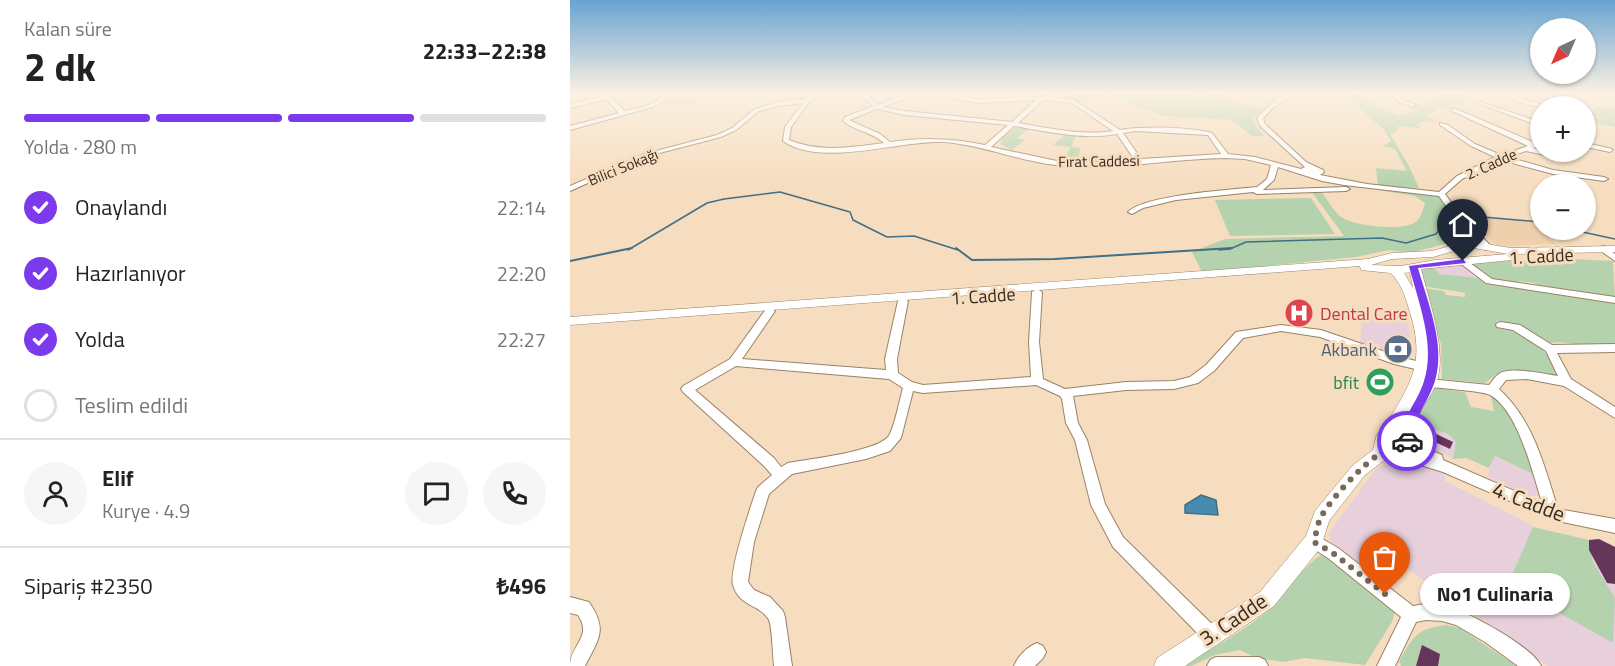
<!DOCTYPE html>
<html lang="tr">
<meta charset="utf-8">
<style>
body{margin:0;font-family:"Titillium Web",sans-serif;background:#f6f6f6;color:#222;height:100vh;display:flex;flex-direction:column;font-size:22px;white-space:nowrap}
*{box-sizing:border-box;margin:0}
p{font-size:20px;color:#767676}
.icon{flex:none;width:33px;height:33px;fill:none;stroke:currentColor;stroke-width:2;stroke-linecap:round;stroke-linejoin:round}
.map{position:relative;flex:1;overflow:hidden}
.panel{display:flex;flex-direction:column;background:#fff;width:570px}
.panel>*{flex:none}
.needle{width:39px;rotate:224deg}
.tools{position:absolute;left:960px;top:18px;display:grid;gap:12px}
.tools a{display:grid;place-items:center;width:66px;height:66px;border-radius:50%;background:#fff;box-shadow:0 2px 4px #0004;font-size:30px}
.pin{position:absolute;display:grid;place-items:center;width:51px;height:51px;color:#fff;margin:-62px -26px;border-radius:50% 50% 50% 0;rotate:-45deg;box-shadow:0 0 6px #0007}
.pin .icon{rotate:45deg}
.courier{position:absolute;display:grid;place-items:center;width:60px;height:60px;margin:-30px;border:4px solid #7c3aed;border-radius:50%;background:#fff;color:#222;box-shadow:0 2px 8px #0007}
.bubble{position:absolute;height:42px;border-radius:21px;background:#fff;box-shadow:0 2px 4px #0004;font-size:20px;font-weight:700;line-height:42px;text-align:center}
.head em{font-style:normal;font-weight:700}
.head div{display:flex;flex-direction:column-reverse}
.head{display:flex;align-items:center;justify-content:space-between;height:102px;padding:0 24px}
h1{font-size:39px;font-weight:700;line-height:45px}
.bar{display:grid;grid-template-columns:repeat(4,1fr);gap:9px 6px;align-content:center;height:72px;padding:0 24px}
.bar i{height:8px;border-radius:4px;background:#e0e0e0}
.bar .current{background:#7c3aed}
.bar p{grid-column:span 4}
.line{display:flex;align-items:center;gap:15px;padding:0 24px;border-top:2px solid #e0e0e0}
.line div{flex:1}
.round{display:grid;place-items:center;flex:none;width:63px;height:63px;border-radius:32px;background:#f6f6f6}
ol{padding:0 24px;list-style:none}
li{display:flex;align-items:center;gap:18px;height:66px}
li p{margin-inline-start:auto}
li .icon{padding:6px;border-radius:50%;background:#7c3aed;color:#fff;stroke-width:4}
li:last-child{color:#767676}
li i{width:33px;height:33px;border:3px solid #e0e0e0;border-radius:50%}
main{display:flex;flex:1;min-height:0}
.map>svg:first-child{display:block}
.commercial{fill:#e7d0dc}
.built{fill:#eed0ac}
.green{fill:#b4d2ad}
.water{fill:#478caf;stroke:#426f84;stroke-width:1.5}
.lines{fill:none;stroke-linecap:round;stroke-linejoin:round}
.stream-far1{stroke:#426f84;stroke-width:1.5}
.stream{stroke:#426f84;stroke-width:2}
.building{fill:#66355a}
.minor-casing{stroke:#998266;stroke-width:2}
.major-casing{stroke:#998266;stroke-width:1}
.minor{fill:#fff;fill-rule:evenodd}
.major{fill:#fff;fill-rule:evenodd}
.route{fill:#7c3aed}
.done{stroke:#796958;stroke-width:6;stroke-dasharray:0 10.8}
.labels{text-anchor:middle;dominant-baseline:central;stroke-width:6;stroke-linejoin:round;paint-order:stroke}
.far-street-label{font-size:15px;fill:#352b20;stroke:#f6ddbf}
.street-label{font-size:18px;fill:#352b20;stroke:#f6ddbf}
.health-label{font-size:18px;fill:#be3a42;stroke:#f6ddbf;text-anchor:start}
.service-label{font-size:18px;fill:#4e5e75;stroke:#f6ddbf;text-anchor:end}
.leisure-label{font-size:18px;fill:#27864d;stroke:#f6ddbf;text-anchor:end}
.near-street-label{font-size:21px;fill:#352b20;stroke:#f6ddbf}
</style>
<main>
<section class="panel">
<div class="head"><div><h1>2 dk</h1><p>Kalan süre</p></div><em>22:33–22:38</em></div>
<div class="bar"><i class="current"></i><i class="current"></i><i class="current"></i><i></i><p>Yolda · 280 m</p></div>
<ol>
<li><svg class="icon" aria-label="check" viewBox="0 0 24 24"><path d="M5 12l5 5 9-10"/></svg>Onaylandı<p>22:14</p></li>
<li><svg class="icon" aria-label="check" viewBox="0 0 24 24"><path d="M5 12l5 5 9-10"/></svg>Hazırlanıyor<p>22:20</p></li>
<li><svg class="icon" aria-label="check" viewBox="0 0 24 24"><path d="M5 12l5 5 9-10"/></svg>Yolda<p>22:27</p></li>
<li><i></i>Teslim edildi</li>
</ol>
<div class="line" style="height:108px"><a class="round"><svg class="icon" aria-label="person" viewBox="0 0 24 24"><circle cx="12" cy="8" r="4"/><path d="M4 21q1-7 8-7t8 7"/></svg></a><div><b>Elif</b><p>Kurye · 4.9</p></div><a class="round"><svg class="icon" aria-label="chat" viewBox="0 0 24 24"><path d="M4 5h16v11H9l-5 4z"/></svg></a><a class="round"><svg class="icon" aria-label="phone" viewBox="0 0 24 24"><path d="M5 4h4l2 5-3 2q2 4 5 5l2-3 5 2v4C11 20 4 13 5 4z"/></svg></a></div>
<div class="line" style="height:78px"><div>Sipariş #2350</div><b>₺496</b></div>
</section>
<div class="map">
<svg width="1045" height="666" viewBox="0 0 1045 666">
<rect width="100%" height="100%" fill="#f6ddbf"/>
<path class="commercial" d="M893,264L907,278L870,274L864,267Z
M792,315L838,316L841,360L790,344Z
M864,429L878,434L887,442L883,459L857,444Z
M924,456L963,474L969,496H960L917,477Z
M831,462L867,470L875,474V481L960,524L963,527L961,531L1021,556L1019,540L1029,539L1045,546V666H978L890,604L887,612L867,605L861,585L810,550L797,568L789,565L761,542L758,534L804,471L810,466Z"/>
<path class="built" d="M106,93H138L125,105H86Z
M897,215L963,222L986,244L929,246L922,242L909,224Z"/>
<path class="green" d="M506,93L618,94L629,97L635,93H658L653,100L692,109L684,119L686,126L694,136H682L662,120L593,116L537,94L510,103L488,99Z
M776,93H792L804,104L830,116L849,110L841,106L844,105L855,108L862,104L859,102L868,96L863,93H896L899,94L896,98L909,101L898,100L892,104L878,105L885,109L871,107L858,115V117L873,124L857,120L846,125L850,128L829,126L826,132L820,134L838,164L849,188L808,186L806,168L837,171L825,149L813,146L821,141C812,123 807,126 795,113C788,107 786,102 777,98Z
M1027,107L1045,109V120H1042L1045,121V127L1016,121V115L1040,120L1019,114Z
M446,127L459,129L447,138L455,140L442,150L430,144L432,138Z
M495,135L506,136L501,147L510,148L508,161H494L500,147L483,145Z
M802,189L868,196L888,225L886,238L875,244L840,253L819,250L786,257L632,272L622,252L655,239L774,236L741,191H751C756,198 764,212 771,217C783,226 831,231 844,223C851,219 853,210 855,203L845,196Z
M741,198L765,234L660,236L645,200Z
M980,258L1043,261L1045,299L971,288L965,283L949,281L947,284L917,279L899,264Z
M863,267L870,274L907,278L915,282L1045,302V344L1019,346L990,342L981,343L942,323L926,321L928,327C953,332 982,348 985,375L983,377L937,372L928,373L915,383L872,379L871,344L853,288L874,291L876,295L895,297V293L853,286L849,271Z
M863,388L895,392L901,407L924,411L921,396L925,397L946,426L963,474L925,456L919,468L896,458L883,459L886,442L878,434L864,429L857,444L845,428L846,416Z
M963,527L1019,540L1023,562L1045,598L1043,643L938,584Z
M754,554L826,608L822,622L795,665L735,658L713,662L686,658L670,650L645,655L621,666H608C640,650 671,633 699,610C716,596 735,561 754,554Z
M876,625L890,628L946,666H831L829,662C843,636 847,629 876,625Z"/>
<path class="water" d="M631,495L646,500L648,515L615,513V505Z"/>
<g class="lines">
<path class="stream-far1" d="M890,215L970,222
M1003,230L1045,239
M58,250L137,203L154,199L210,192L280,212L283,220L317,237L344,236L388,250
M649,250L660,249L676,242L812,238L836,243L866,234L875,221L874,216L884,215"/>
<path class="stream" d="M386,248L402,260L485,259L662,248
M0,261L62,248"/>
</g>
<path class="building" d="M864,433L883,442L880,449L863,441Z
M1029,539L1045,547V584L1037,583L1019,550V540Z
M852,645L870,654L868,666H846Z"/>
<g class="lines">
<g class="minor-casing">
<path id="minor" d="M30,93H36L55,111L79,105L99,93H106L83,107L0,130V126L49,113L36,99L0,108V104L33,96Z
M240,93H265L243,97L242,101L239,102L221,127L219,140C250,153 282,147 314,143C302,132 285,131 273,121L275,117L303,106L288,93H295L308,105L339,93H348L313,107L335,111L442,122L466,100L408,103L360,93H374L408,99L476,96L504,100L550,130C576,126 617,127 642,133L658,154L685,157L731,169L735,167L690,126L687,118C696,108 710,93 725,93L703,108L693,118L695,124L736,162L753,170L754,172L750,175L797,184L869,192L887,176L925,157L901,146L870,125V123L878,125L905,144L931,155L958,146L882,111V109L884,108L965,143L970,142V146L963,148L997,157L994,159L956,151L938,157L983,170L1034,177L1038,179L1034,181L983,174L931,160L892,179L875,194L892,217L923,248L922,250H916L895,229L885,248L881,251L877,248L887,231L885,219L869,196L774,185L752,181L708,167L704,180L693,190L776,187L780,189L776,191L687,194L683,192L606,200L573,208L562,214L558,212C574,195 660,190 687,187L697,179L701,165L675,159L655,158C599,159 542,171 486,165C448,161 413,145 374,142C328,140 251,168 213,141L215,127L233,103L208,106L189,111L166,130L151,137L78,156L0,191V186L74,154L147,135L162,128L185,109L207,102L236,99ZM473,100L502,103L543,131C511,136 480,128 448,123ZM307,109L335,115L438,125L415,145C383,138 353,137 320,142L310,134L279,120ZM444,126C479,132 512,140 547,134L564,159L529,162L487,161L421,147ZM566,131L638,135L651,154L571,159L553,133Z
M820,93H826L833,100L846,105L843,107L829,102Z
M932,93H940L950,99L979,106C963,108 945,102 932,93Z
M978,93H984L987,106H981Z
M907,101L970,122V126L907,103Z
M1016,143L1042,149L1043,150L1040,152L1016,147Z
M1034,246L1045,254V261L1031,251V247Z
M893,258L922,279L1045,297V303L916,283L890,263L888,261L890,259Z
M467,289L472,292L469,342L473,379L495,389L556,382L604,381L620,377L636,365L666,332L711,325L751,330L830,357L858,364L860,367L858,370L854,371L824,364L750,337L711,331L673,338L644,371L628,383L604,389L556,390L503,396L508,423L517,440L535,504L553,537L647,629L649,635L647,641L641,643L635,641L543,547L521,505L505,440L496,423L492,399L490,396L466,385L353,393L343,391L331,438L320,451L296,459L222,474L199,494L184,542L178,582L184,590L200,597L213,611L215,617L222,666H204C203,656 202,627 199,620C189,603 170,608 163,585C159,570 180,509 186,491L188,487L202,475L194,466L113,392L111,389L113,386L160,359L196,309L200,308L205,311L172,359L316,370L315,359L328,301L333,298L338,301L327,359L328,373L342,382L353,385L461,377L459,342L462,292ZM166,366L319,379L333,388C330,398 324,430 318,437C304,452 240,459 218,463L211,467L204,458L125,390Z
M931,322L950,325L982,345L1045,344V352L987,353L1001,379L1045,407V418L994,386L957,379L936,380L929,389C964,421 974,466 988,509L1045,519V533L983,520L873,472L831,459L829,455L831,451L836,450L834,446L835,442L840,441L872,455L873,460L972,503C963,474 948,410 920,395C913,391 870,388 859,387L855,386L853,383L855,380L859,379L919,385C922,382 925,376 929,374C939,366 976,374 988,376L976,351L943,330L927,327L926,325L927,323Z
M744,534L768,548L843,606C853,604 861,603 871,605C893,608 963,647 971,666H948L915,642L886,625L872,621L856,620L846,622L825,666H807L831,617L758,558L739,546L737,541L739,536Z
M0,597L19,602C38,630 29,638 15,666H0C0,645 23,637 8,615L0,613Z
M467,643L473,646L476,652L473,658L465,666H444C448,656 457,647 467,643Z
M646,657H689L695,660L698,666H637L640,660Z"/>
</g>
<g class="major-casing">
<path id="major" d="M898,241L941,248L1045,246V252L945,254L948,257L942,260L851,269C859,301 878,353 866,384C861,397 850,408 847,421C844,434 851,447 845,458L829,462L820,458L816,459L795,475L759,521L751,547L704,606L615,666H584L587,658L690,592L736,536L745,511L783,465L803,450L807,434L813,430C840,384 857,365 839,309C835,296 831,282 820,273L791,270L790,266L0,325V317L798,259L822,253L862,251ZM898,247L938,254L865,260L831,266L801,265L822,259L863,257ZM840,272L843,288L834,273ZM824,440L831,447V448L821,442Z"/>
</g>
<use href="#minor" class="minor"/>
<use href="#major" class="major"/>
</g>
<linearGradient id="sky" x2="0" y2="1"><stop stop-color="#67a4d1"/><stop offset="0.5" stop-color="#fbf0e2"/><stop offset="1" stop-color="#fbf0e2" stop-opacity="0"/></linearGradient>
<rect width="1045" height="186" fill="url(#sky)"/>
<path class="route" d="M893,259L896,263L848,268C858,303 876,346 865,381C857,405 845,413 843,441L837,446L831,441C834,411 846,406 854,381C866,345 848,301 839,266Z"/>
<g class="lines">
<path class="done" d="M815,594L763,553L744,542C746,534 747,526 750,519C757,503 796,460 812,453C821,449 829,457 839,453L841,449L837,441"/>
</g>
<defs>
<g id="hospital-disc" transform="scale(1.5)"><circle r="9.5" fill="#e0444e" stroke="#f6ddbf"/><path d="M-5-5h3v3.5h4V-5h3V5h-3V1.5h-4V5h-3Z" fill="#fff"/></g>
<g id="bank-disc" transform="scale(1.5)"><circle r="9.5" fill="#5c6f8a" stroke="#f6ddbf"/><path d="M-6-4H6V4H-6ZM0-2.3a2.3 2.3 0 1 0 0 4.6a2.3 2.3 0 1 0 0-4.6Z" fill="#fff"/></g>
<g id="stadium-disc" transform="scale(1.5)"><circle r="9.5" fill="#2e9e5b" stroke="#f6ddbf"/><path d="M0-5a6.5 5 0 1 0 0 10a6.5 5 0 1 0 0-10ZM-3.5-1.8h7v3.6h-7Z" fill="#fff"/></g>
</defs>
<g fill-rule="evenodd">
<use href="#hospital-disc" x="729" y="313"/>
<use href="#bank-disc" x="828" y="349"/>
<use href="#stadium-disc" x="810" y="382"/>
</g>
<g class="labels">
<g class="far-street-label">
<text transform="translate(529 161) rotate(-1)">Fırat Caddesi</text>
<text transform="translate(921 164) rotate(-24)">2. Cadde</text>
<text transform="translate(53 167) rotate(-22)">Bilici Sokağı</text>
</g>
<g class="street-label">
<text transform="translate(971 256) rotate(-3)">1. Cadde</text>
<text transform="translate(413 296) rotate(-4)">1. Cadde</text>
</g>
<g class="health-label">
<text x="750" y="313">Dental Care</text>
</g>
<g class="service-label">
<text x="807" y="349">Akbank</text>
</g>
<g class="leisure-label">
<text x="789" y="382">bfit</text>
</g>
<g class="near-street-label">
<text transform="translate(959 501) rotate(21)">4. Cadde</text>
<text transform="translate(663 619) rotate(-34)">3. Cadde</text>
</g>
</g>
</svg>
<div class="tools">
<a><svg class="needle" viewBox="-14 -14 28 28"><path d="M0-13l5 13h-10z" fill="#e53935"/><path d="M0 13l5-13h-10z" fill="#767676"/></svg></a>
<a>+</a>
<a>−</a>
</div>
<div class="pin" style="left:815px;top:594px;background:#ea580c"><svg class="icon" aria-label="bag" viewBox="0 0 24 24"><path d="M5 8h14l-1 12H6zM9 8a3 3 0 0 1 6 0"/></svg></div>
<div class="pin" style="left:893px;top:261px;background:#1f2937"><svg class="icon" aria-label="home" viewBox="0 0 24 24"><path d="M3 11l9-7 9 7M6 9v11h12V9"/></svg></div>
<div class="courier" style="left:837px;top:441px"><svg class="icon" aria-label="car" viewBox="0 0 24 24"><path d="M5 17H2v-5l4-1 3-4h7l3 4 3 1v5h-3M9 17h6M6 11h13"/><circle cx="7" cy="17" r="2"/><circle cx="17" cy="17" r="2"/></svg></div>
<div class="bubble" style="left:850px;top:573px;width:150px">No1 Culinaria</div>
</div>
</main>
